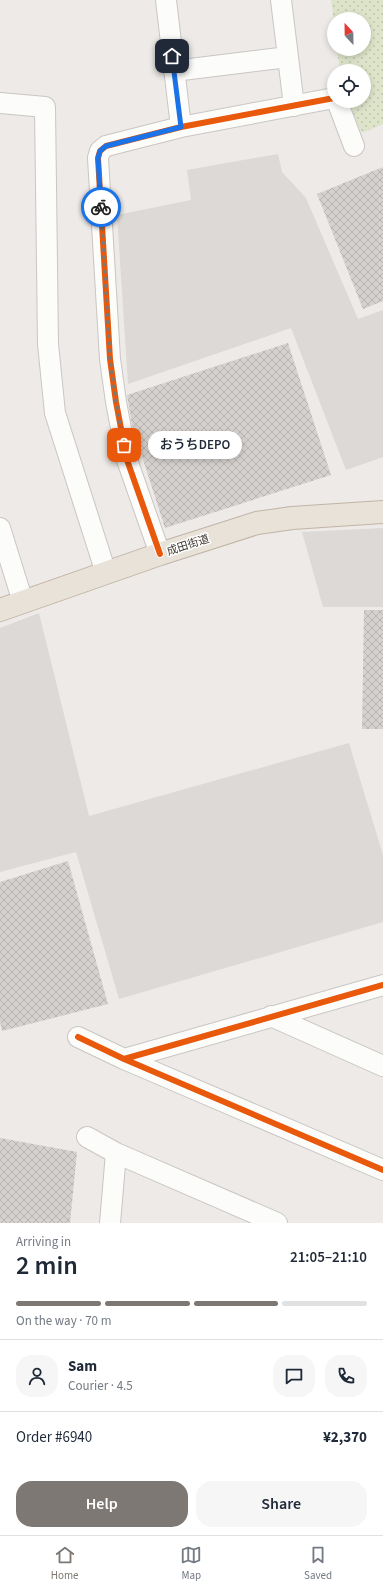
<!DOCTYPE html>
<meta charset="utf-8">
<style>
body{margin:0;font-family:"Source Sans 3","Noto Sans JP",sans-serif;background:#f6f6f7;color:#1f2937;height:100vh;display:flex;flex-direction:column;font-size:15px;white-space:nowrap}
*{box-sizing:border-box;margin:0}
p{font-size:13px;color:#747a83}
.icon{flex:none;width:22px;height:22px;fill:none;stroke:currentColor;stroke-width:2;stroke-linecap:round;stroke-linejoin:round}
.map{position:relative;height:1223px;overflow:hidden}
.sheet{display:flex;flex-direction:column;background:#fff;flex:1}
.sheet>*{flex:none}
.needle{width:26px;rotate:338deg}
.fabs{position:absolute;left:327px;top:12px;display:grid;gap:8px}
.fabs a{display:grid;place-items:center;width:44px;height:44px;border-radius:50%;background:#fff;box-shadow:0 2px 6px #0003;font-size:20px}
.pin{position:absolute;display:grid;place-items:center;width:34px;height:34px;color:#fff;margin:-17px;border-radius:8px;box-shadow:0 2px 6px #0006}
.courier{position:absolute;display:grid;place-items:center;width:40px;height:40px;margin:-20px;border:3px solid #1a73e8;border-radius:50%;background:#fff;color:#222;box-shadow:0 1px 5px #0007}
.bubble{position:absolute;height:28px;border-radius:14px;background:#fff;box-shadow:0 2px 6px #0003;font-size:13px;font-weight:600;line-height:28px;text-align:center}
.summary em{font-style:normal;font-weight:600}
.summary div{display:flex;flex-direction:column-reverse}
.summary{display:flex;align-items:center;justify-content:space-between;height:68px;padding:0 16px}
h1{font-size:26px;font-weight:600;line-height:30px}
.bar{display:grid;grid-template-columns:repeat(4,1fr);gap:6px 4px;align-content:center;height:48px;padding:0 16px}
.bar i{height:5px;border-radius:3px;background:#e0e1e3}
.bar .selected{background:#7d7873}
.bar p{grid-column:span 4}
.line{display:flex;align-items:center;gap:10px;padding:0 16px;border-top:1px solid #e0e1e3}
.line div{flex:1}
.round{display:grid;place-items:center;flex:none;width:42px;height:42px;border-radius:16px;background:#f6f6f7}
.action{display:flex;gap:8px;margin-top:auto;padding:8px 16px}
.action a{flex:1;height:46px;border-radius:16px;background:#7d7873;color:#fff;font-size:16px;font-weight:600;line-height:46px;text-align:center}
.action a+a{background:#f6f6f7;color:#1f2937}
.tab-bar{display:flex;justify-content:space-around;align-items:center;height:56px;border-top:1px solid #e0e1e3;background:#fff;font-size:11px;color:#747a83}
.tab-bar a{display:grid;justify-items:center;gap:2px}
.tab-bar .selected{color:#7d7873}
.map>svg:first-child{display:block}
.green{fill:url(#green-dots)}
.parking{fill:#dcd9d7}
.building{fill:url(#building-cross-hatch)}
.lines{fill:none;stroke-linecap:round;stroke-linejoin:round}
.street-casing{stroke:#c9c6c3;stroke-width:22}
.highway-casing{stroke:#c2b4a5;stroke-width:24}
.street{stroke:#fcfcfb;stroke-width:20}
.highway{stroke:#e9e2d9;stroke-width:22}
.cycleway-casing{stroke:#fff;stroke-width:8}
.cycleway{stroke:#e8590c;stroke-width:6}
.done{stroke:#7d7873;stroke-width:4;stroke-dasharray:0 7.2}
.route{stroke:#1a73e8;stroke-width:5}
.labels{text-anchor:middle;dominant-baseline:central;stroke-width:3;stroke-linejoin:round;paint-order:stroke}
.street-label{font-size:11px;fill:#413b34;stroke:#fff}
</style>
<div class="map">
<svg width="383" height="1223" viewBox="0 0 383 1223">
<defs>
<pattern id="green-dots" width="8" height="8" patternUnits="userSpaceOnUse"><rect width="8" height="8" fill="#dde4c9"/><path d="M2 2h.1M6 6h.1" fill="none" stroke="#bfc4ad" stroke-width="1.8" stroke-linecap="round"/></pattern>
<pattern id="building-cross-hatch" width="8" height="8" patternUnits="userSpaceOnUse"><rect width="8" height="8" fill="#d5d1ce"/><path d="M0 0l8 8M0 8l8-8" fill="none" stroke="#b8b4b2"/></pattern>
</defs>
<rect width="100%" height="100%" fill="#edeae7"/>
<path class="green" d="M331,0H383V124L362,133L347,101H364V71H340L337,49H364V19H334V22Z"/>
<path class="parking" d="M278,154L282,172L306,198L358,319L383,310V457L346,470L291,328L128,384L117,215L191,200L187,170Z
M383,528V607H323L302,532Z
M39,613L89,816L349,743L383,855V922L119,999L76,852L0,872V628Z"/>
<path class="building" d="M383,167V301L363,309L317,194Z
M288,343L331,475L165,528L132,425L127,395Z
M364,610H383V729H362Z
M68,861L108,1004L2,1031L0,1021V882Z
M0,1138L77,1152L70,1223H0Z"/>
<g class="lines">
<g class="street-casing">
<path id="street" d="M166,0L181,127
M281,0L294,106
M174,71L288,57
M337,101L354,146
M0,103L45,107L48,344L55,413L106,573
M0,528L23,602
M160,554L127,460L116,402L110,359L98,158L100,151L106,146L181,127L334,98
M271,1016L383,1066
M78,1037L124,1059L383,1170
M124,1059L383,985
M87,1137L116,1153L277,1223
M110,1223L116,1153"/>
</g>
<g class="highway-casing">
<path id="highway" d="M0,610L160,554L257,523L292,518L383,512"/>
</g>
<use href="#street" class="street"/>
<use href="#highway" class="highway"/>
<g class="cycleway-casing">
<path id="cycleway" d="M160,554L127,460L116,402L110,359L98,158L100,151L106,146L181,127L334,98
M78,1037L124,1059L383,1170
M124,1059L383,985"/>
</g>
<use href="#cycleway" class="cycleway"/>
</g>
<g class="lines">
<path class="done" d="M101,207L110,359L116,402L124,445"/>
<path class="route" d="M101,207L98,158L100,151L106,146L181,127L172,56"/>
</g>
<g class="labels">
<g class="street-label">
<text transform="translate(188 545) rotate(-18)">成田街道</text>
</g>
</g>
</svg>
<div class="fabs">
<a><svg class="needle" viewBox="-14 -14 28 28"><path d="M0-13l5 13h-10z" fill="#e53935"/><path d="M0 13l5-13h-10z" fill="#747a83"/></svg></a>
<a><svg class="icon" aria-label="locate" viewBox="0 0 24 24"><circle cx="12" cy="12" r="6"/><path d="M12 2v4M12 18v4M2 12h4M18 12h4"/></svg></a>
</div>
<div class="pin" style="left:124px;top:445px;background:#ea580c"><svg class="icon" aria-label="bag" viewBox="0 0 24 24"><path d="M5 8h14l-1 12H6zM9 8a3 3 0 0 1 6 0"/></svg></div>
<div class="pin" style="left:172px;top:56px;background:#1f2937"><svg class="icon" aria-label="home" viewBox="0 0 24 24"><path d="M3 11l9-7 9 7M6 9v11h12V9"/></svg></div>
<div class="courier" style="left:101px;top:207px"><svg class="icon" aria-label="bike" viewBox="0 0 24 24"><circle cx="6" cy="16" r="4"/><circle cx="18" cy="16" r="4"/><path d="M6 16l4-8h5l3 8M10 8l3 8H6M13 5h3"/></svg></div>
<div class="bubble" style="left:148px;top:431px;width:94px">おうちDEPO</div>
</div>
<section class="sheet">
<div class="summary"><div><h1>2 min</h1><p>Arriving in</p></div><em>21:05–21:10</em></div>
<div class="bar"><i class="selected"></i><i class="selected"></i><i class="selected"></i><i></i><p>On the way · 70 m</p></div>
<div class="line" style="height:72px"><a class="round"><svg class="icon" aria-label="person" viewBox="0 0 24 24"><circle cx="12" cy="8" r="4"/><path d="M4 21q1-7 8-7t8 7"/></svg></a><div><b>Sam</b><p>Courier · 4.5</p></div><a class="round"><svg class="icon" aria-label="chat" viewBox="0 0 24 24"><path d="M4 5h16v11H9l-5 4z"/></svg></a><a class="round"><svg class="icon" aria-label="phone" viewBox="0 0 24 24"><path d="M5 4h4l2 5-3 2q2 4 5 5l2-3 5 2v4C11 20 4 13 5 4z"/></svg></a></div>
<div class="line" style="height:52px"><div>Order #6940</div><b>¥2,370</b></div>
<div class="action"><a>Help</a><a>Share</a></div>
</section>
<nav class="tab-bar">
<a class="selected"><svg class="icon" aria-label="home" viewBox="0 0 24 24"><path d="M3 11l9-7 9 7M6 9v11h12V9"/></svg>Home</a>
<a><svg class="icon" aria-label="map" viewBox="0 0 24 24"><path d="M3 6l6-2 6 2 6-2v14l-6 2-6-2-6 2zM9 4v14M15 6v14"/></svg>Map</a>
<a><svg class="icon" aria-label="saved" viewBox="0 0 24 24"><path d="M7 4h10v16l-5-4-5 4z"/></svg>Saved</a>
</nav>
